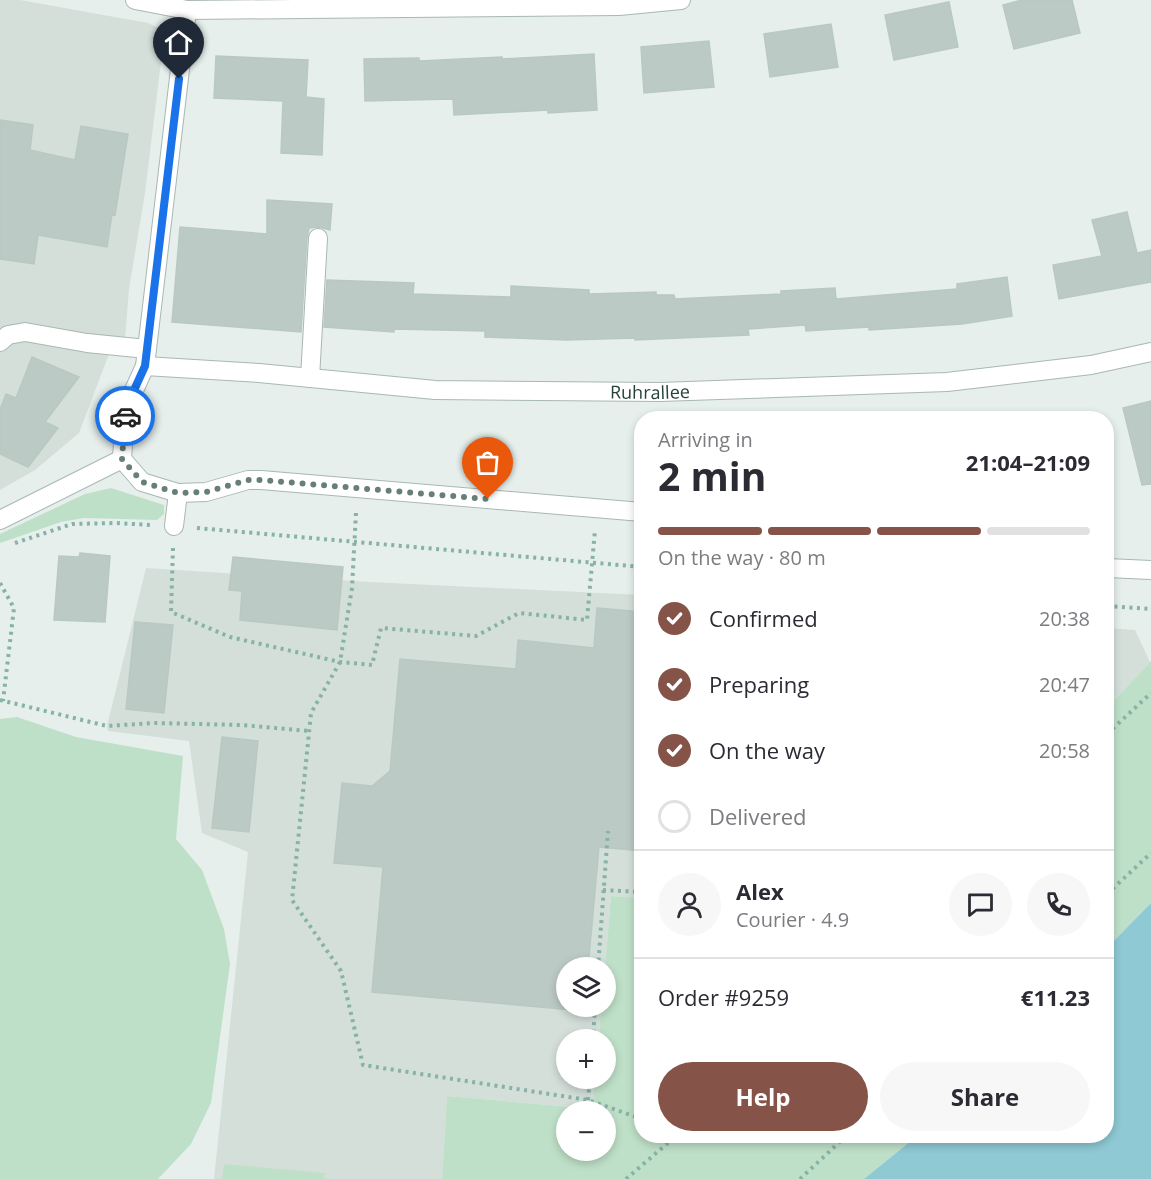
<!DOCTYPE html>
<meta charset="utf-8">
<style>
body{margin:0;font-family:"Open Sans",sans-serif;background:#f7f7f7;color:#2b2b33;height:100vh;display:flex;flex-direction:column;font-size:22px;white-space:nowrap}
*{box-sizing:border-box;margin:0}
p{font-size:20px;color:#7c7c81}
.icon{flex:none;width:33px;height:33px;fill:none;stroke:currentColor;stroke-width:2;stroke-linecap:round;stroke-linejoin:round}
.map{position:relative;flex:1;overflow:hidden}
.panel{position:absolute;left:634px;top:411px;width:480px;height:732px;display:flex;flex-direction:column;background:#fff;border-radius:24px;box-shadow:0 3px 9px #0003}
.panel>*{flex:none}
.controls{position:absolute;left:556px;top:957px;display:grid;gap:12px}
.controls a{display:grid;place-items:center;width:60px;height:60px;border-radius:50%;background:#fff;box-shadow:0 3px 9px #0003;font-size:30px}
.pin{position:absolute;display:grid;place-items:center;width:51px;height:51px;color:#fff;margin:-62px -26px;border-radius:50% 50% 50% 0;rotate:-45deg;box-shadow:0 0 6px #0007}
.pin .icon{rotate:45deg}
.courier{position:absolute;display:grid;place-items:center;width:60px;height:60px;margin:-30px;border:4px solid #1a73e8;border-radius:50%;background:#fff;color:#222;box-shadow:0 2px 8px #0007}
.head em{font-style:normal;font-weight:700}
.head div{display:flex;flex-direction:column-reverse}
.head{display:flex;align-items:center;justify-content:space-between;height:102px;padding:0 24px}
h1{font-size:39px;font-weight:700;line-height:45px}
.bar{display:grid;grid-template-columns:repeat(4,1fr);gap:9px 6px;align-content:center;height:72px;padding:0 24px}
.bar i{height:8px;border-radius:4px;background:#e1e1e2}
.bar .active{background:#855347}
.bar p{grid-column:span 4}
.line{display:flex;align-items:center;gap:15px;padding:0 24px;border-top:2px solid #e1e1e2}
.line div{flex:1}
.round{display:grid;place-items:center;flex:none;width:63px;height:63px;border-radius:32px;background:#f7f7f7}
ol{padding:0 24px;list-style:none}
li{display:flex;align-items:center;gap:18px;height:66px}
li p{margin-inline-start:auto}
li .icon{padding:6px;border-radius:50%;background:#855347;color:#fff;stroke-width:4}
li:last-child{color:#7c7c81}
li i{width:33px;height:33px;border:3px solid #e1e1e2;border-radius:50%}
.cta{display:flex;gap:12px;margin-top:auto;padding:12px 24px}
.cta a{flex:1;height:69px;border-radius:36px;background:#855347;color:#fff;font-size:24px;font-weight:700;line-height:69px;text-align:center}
.cta a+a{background:#f7f7f7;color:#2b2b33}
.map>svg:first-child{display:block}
.built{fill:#d4dfda}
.green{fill:#bfe0c8;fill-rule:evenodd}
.water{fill:#8ec9d4}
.building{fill:#bbcac4;stroke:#b8c9c2;stroke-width:1.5}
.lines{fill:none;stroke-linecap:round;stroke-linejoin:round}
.lane-casing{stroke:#a8b8b2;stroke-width:20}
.street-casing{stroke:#a8b8b2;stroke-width:20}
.path{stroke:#86b3a5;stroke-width:4;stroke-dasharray:3 4.5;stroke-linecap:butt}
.lane{stroke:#fff;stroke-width:18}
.street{stroke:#fff;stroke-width:18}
.done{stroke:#687f78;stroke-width:6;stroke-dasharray:0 10.8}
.route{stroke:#1a73e8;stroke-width:8}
.labels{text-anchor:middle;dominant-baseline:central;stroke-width:4.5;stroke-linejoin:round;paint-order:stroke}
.street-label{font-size:18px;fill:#24423a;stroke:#f7fbf9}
</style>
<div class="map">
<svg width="1151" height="1179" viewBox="0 0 1151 1179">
<rect width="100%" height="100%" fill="#e6efeb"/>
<path class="built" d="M0,0H20L148,23L160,29L164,37L145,193L129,289L125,339L109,354L79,433L35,470L0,490Z
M146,568L370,582L642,595V898L611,896L605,967L567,968V1006L601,1007L599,1039L567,1040V1078L595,1079L593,1109L447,1096L442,1179H214L248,852L202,833L189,741L108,731L107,726Z
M1107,628L1135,630L1150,662L1107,708Z"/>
<path class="green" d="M111,488L164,505V514L157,520L84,518L61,522L0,543V534L85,494Z
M1151,661V903L1107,948V708Z
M17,717L76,737L183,756L176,839L202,870L224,929L230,964L211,1103L191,1144L158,1179H0V719Z
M611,896L642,898V1136H917L864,1179H442L447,1096L593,1109L595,1079L606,1078V1040L599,1039L601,1007L606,1006L605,967ZM567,1112H606V1150H567Z
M224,1164L325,1173L324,1179H222Z"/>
<path class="water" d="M1151,903V1179H864L917,1136H1107V948Z"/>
<path class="building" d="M1022,0H1072L1080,33L1014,49L1003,5Z
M949,2L958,47L894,60L885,15Z
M831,24L838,67L770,77L764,34Z
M709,41L714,87L644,93L641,47Z
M594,54L597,110L548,113V110L454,115L453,99L365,101L364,59L419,58V61L502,57V59Z
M216,56L308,60L306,97L324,99L322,155L281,153L283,101L214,98Z
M0,120L33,125L30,150L75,160L81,126L128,134L115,215L112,214L107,247L38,235L34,264L0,259Z
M267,200L332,204L330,230L319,227L309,228L307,237L301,332L172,322L180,227L267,234Z
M1127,212L1137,253L1151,250V282L1059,299L1053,265L1102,256L1092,220Z
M1007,277L1012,316L962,324L869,330V327L806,331L805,325L748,329L749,335L635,340V338L566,340L485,337V331L394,329V332L324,327L327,280L414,283L413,294L511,297V286L589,290V294L656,292V295H674L675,299L781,294V291L835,288L836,299L957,289V284Z
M32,357L79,377L45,422L58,428L28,467L0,454V410L6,394L16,398Z
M1151,401V484L1142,485L1123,408Z
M80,553L110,556L105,622L54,620L59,556L79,557Z
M233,557L343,567L337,630L240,620L242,591L229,590Z
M597,608L642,612V851L599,847L588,968H567V1006H584V1011L372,992L383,867L334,863L342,783L372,786L390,771L400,659L516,669L518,640L594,648Z
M135,622L173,625L164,713L126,709Z
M222,737L258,741L249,832L212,828Z"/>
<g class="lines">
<g class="lane-casing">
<path id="lane" d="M0,342L8,335L25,332L87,343L147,349
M310,378L318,238
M174,526L178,493"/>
</g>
<g class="street-casing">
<g id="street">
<path d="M135,0L187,10L619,6L681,0"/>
<path id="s1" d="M145,366L259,373L435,390L660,392L947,382L1091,365L1151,352"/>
<path d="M122,459L142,482L178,493L206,492L248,480H261L642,512"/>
<path d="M122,459L125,410L145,366L187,10"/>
<path d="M0,520L122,459"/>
<path d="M1107,568L1151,570"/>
</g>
</g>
<path class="path" d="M356,513L352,588L340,662L311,713L292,900L341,971L363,1065L588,1100L642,1119
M197,528L642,567
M15,543L72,524L116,523L151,525
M173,548L171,612L230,637L340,662L372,665L381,628L476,636L519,613L587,620L595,530
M0,583L14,608L3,701
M1107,606L1151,609
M0,700L107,726L153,723L242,725L309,731
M1107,734L1151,693
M603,890L642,892
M1107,894L1151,853
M598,968L608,831
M593,1040L595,1006
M588,1100L590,1078
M626,1179L676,1136
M800,1179L846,1136"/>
<use href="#lane" class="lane"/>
<use href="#street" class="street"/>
</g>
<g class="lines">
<path class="done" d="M125,416L122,459L142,482L178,493L206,492L248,480H261L488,499"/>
<path class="route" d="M125,416V410L145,366L179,79"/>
</g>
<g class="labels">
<g class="street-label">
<text stroke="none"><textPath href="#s1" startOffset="506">Ruhrallee</textPath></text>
</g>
</g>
</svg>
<div class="controls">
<a><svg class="icon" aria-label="layers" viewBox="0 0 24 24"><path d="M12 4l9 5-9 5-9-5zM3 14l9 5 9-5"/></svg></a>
<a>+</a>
<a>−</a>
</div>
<div class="pin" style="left:488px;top:499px;background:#ea580c"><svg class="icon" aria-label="bag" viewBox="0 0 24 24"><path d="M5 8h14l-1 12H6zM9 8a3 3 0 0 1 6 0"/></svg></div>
<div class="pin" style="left:179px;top:79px;background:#1f2937"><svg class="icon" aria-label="home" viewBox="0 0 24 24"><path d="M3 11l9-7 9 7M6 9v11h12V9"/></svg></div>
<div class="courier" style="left:125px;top:416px"><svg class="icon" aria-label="car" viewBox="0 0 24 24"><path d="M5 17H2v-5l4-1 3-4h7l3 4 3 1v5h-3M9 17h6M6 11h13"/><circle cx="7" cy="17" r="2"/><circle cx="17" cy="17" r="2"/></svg></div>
<section class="panel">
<div class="head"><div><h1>2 min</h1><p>Arriving in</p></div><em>21:04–21:09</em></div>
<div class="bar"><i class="active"></i><i class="active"></i><i class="active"></i><i></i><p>On the way · 80 m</p></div>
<ol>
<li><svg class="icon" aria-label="check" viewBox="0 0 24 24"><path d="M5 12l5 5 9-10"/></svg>Confirmed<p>20:38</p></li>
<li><svg class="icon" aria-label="check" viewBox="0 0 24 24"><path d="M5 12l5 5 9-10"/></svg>Preparing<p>20:47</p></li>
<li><svg class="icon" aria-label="check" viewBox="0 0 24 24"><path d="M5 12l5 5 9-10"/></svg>On the way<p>20:58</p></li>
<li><i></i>Delivered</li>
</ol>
<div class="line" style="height:108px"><a class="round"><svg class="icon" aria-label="person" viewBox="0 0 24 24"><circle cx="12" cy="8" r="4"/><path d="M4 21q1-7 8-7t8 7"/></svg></a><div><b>Alex</b><p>Courier · 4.9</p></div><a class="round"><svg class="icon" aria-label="chat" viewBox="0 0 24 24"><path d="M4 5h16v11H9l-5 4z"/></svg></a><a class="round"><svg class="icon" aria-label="phone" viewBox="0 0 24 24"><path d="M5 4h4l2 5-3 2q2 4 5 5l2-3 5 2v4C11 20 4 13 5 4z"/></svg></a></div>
<div class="line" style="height:78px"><div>Order #9259</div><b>€11.23</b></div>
<div class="cta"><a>Help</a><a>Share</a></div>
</section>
</div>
